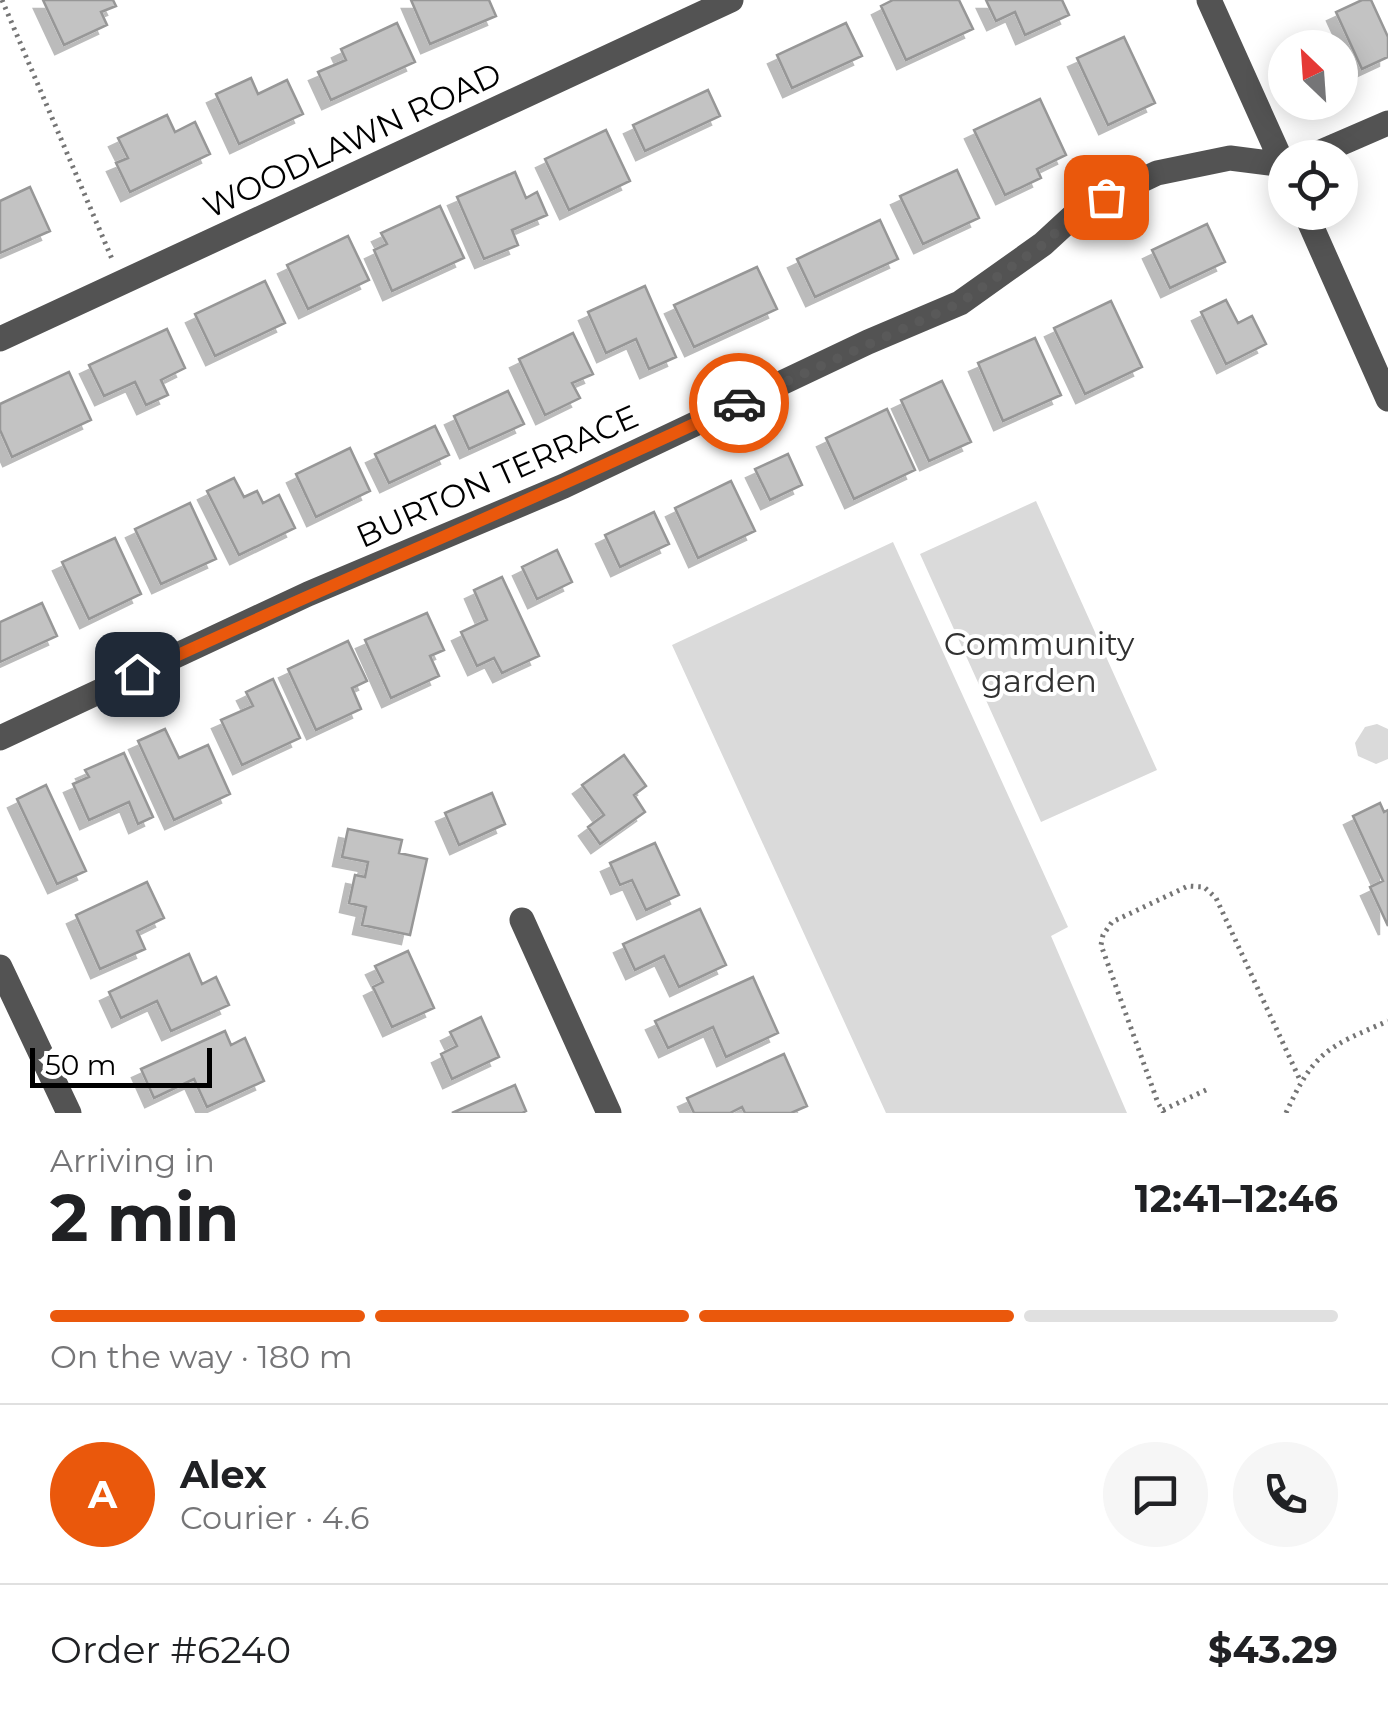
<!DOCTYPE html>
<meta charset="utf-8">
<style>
body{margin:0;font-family:Montserrat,sans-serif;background:#f6f6f6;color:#202124;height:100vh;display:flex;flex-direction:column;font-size:38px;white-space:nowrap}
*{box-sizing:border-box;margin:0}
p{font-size:32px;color:#757577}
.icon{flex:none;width:55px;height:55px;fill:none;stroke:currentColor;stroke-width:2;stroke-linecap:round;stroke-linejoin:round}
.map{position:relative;height:1113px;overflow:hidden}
.side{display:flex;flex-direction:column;background:#fff;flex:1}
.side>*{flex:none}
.needle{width:65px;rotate:335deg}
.buttons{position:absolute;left:1268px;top:30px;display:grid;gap:20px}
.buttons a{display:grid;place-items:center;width:90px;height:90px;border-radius:50%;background:#fff;box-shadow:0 5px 25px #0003;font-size:50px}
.scale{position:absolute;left:30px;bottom:25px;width:182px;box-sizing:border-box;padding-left:10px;border:5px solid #000;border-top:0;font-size:28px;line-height:35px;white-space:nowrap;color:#000;-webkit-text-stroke:8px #fff;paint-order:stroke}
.pin{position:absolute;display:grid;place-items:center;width:85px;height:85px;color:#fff;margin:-42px;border-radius:20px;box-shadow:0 5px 15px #0006}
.courier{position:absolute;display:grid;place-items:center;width:100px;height:100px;margin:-50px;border:8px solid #ea580c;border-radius:50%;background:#fff;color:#222;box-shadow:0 2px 12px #0007}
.head em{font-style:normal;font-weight:700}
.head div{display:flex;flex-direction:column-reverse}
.head{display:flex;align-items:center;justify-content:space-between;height:170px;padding:0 50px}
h1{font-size:65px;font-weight:700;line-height:75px}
.bar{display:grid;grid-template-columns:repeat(4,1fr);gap:15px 10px;align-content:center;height:120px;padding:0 50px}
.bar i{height:12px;border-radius:8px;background:#e0e0e0}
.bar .selected{background:#ea580c}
.bar p{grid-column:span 4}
.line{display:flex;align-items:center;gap:25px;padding:0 50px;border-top:2px solid #e0e0e0}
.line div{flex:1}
.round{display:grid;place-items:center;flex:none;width:105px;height:105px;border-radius:52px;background:#f6f6f6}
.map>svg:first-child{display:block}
.green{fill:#dadada}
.building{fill:#c3c3c3;stroke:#979797;stroke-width:2.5;filter:url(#shadow)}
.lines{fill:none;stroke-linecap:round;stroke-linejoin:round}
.path{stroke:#757575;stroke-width:5;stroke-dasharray:2.5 5;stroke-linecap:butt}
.minor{stroke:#535353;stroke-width:25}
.done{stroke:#595959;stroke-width:10;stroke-dasharray:0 18}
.route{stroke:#ea580c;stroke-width:12}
.labels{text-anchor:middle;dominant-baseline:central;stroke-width:8;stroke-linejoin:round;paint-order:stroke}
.street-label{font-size:32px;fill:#000;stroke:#fff}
.park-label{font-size:32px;fill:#313131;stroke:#fff}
</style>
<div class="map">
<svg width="1388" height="1113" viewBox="0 0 1388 1113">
<defs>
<filter id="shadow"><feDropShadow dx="-9" dy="9" stdDeviation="0" flood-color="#0004"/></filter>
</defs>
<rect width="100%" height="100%" fill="#fff"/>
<path class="green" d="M1036,501L1157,770L1041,822L920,554Z
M893,542L1068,927L1051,936L1127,1113H886L672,645Z
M1377,724L1388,729V759L1376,764L1358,756L1355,743L1365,727Z"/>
<path class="building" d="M43,0H113L116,6L101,12L107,25L64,45Z
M411,0H489L496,16L430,44Z
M893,0H959L973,29L906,60L881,6Z
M986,0H1062L1069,15L1025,35L1015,12L996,21Z
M1362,0H1371L1388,37V57L1362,69L1336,12Z
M397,23L415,62L331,100L318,72L346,60L341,49Z
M846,23L862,56L792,88L777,55Z
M1124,37L1155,103L1108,125L1077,58Z
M251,78L258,94L287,80L303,114L239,144L216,94Z
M708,90L720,116L645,151L633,125Z
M1040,99L1066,155L1037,169L1041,178L1005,195L974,130Z
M167,115L175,132L195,122L210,154L130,192L116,163L128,158L118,138Z
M606,130L630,181L569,210L545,159Z
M957,170L979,218L923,244L900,196Z
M515,172L526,198L537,192L547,215L512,230L518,245L484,259L457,197Z
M30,187L50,231L0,253V201Z
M440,206L464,258L392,291L374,250L387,244L381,233Z
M880,220L898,259L815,297L797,259Z
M1207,224L1225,262L1170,288L1152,250Z
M348,236L369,280L308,309L287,265Z
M757,267L777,309L694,347L674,305Z
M265,281L285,323L215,356L195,314Z
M645,286L676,357L649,369L636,339L606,353L588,312Z
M1226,300L1238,323L1252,316L1266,344L1226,364L1201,312Z
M1111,301L1142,367L1085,394L1054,328Z
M167,329L185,368L161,380L168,395L146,405L135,382L104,396L89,365Z
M573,333L593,374L572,383L580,398L545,415L519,359Z
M1035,338L1061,395L1003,421L978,363Z
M69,372L91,420L12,457L0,430V404Z
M942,381L971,442L929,461L901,400Z
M508,391L524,424L469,449L454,416Z
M887,409L915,470L854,499L826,438Z
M435,426L449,455L389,483L375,454Z
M350,448L370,491L316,517L296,474Z
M788,454L802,485L770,500L755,469Z
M234,478L244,497L257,491L263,503L279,495L295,528L239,555L207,491Z
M731,481L755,531L698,558L675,508Z
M190,503L216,559L161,584L135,529Z
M654,512L669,544L620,567L605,535Z
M115,538L141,594L89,619L62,562Z
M557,550L572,582L537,599L522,567Z
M502,577L539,656L502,673L494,658L477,666L461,632L487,620L474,590Z
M42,603L57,636L0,662V622Z
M427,613L444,650L430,656L439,676L391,698L365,640Z
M348,641L367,681L352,688L361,709L316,730L288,669Z
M273,679L300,738L242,765L221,720L253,706L246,692Z
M165,729L179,758L208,745L230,794L174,820L138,741Z
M124,753L153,817L138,824L129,802L89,820L73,784L89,777L85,770Z
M624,755L646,786L634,795L645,812L600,844L588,827L604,815L582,785Z
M46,785L86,871L57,884L17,799Z
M492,793L505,824L459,845L445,813Z
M1380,803L1384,812L1388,810V926L1370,887L1383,881L1353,816Z
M348,829L402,840L399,853L427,859L410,935L362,925L366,907L349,903L355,875L365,877L368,862L342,857Z
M655,843L679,895L646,910L632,880L620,885L610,863Z
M147,882L164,918L137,931L145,949L100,969L76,915Z
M700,909L726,965L679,987L664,956L635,970L623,944Z
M408,951L434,1008L392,1027L373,987L383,982L375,966Z
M189,954L202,984L216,977L229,1005L171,1031L157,1001L121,1018L109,992Z
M753,977L778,1033L726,1057L713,1027L668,1048L655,1021Z
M481,1017L499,1057L452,1079L441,1054L457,1046L450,1032Z
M225,1031L231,1045L245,1038L264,1081L207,1107L194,1079L154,1098L141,1069Z
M784,1054L807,1106L791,1113H745L742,1107L730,1113H694L687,1098Z
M515,1085L526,1111L522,1113H452Z"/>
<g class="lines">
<path class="path" d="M2,0L112,259
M1163,1110L1208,1089
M1164,1113L1158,1103L1101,945L1103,935L1112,922L1188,886L1204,887L1216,898L1300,1080
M1286,1113C1314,1051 1328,1047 1388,1021"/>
<path class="minor" d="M1209,0L1285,169
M1307,158L1388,123
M1305,212L1388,399
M0,339L731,0
M0,738L308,594L564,486L868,342L960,303L1043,244L1081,209L1157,173L1230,158L1285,165
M522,920L609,1113
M0,967L69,1113"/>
</g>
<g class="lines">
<path class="done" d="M739,403L960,303L1044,244L1080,209L1106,197"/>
<path class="route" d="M137,674C336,581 540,498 739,403"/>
</g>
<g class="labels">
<g class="street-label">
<text transform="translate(352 140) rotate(-25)">WOODLAWN ROAD</text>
<text transform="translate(497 476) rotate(-24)">BURTON TERRACE</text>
</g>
<g class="park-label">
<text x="1039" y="643">Community<tspan x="1039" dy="37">garden</tspan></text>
</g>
</g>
</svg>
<div class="buttons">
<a><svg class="needle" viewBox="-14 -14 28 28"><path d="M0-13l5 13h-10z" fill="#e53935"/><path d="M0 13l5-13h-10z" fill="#757577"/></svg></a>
<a><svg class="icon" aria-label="locate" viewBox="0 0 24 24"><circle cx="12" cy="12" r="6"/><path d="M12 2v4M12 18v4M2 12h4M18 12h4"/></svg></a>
</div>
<div class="scale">50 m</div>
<div class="pin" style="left:1106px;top:197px;background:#ea580c"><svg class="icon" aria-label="bag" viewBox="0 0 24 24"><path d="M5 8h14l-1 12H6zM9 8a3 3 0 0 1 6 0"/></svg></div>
<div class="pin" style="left:137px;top:674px;background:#1f2937"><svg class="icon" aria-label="home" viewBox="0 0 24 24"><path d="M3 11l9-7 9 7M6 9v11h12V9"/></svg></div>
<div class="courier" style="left:739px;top:403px"><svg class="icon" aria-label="car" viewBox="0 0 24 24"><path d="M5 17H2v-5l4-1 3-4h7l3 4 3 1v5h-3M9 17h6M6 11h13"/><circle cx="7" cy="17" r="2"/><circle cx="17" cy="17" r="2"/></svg></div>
</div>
<section class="side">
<div class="head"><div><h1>2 min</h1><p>Arriving in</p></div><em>12:41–12:46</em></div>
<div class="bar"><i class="selected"></i><i class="selected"></i><i class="selected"></i><i></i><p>On the way · 180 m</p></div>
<div class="line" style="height:180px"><b class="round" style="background:#ea580c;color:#fff">A</b><div><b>Alex</b><p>Courier · 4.6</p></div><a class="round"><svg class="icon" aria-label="chat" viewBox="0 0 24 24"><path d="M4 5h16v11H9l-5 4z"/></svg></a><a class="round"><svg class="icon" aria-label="phone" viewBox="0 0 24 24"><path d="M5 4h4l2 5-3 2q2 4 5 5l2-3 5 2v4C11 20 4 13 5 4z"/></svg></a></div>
<div class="line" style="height:130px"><div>Order #6240</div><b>$43.29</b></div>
</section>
